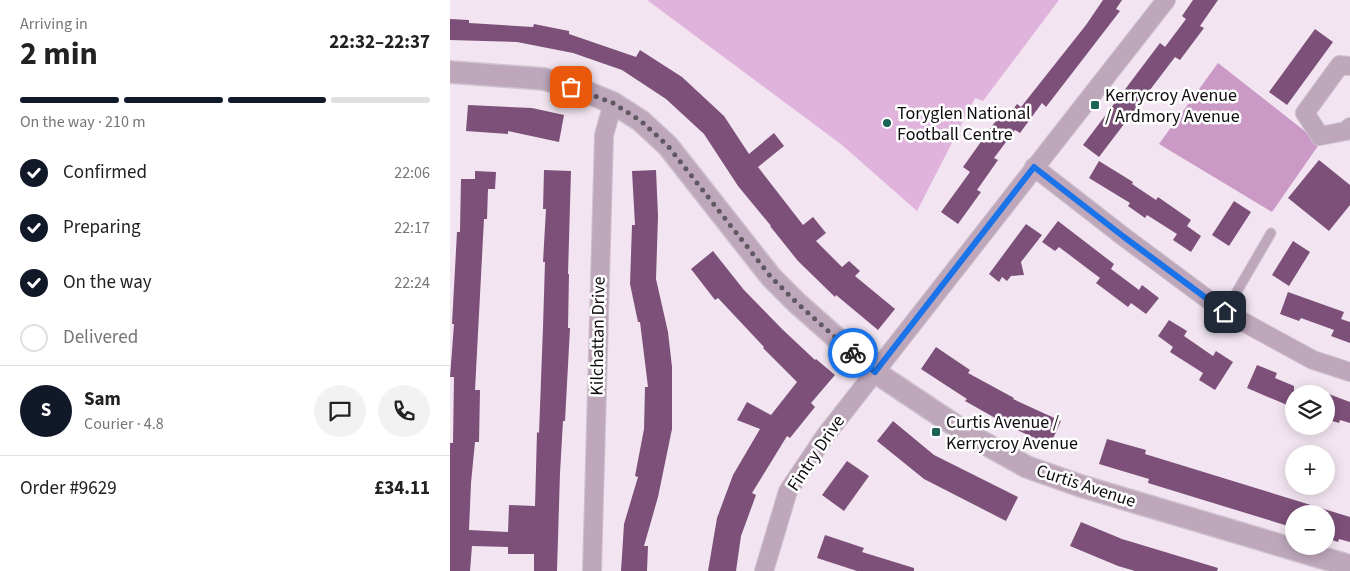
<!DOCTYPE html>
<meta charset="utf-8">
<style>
body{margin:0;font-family:"Source Sans 3",sans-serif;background:#f2f2f2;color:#222;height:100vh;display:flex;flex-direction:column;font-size:19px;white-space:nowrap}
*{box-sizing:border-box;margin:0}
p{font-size:16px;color:#767676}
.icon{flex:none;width:28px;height:28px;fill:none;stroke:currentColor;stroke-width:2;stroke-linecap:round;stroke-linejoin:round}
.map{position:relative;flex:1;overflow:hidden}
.panel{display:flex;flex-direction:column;background:#fff;width:450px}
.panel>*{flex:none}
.buttons{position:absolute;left:835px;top:385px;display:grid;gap:10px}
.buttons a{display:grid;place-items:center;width:50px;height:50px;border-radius:50%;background:#fff;box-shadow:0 2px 12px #0003;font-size:25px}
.pin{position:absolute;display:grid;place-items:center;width:42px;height:42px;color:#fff;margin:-21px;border-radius:10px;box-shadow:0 2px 8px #0006}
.courier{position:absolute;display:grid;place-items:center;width:50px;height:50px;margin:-25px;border:4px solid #1a73e8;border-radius:50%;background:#fff;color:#222;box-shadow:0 1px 6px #0007}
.overview em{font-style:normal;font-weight:700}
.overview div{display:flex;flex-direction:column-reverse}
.overview{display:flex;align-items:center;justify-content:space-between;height:85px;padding:0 20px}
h1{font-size:32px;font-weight:700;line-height:38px}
.bar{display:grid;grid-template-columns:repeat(4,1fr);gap:8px 5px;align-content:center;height:60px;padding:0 20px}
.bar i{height:6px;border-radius:4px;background:#e0e0e0}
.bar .on{background:#111827}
.bar p{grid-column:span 4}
.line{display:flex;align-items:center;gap:12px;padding:0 20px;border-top:1px solid #e0e0e0}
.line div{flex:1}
.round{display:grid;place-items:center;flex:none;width:52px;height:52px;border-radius:26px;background:#f2f2f2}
ol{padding:0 20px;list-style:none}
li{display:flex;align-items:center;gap:15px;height:55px}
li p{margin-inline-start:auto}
li .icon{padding:5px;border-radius:50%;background:#111827;color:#fff;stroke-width:4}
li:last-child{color:#767676}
li i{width:28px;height:28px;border:2px solid #e0e0e0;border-radius:50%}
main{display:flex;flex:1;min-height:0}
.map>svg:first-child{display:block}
.green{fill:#e0b3dc}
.forest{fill:#ca99c6}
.building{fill:#7c5079}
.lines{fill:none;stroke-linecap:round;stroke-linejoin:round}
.service-casing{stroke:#cec2cd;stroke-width:11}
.minor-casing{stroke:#cec2cd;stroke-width:20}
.tertiary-casing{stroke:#cec2cd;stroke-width:24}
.service{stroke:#bea7bb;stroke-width:9}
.minor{stroke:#bea7bb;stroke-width:18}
.tertiary{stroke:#bea7bb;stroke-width:21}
.done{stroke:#5f585f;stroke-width:5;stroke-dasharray:0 9}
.route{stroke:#1a73e8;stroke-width:6}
.poi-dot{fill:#1b6356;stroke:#fff;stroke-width:2}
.labels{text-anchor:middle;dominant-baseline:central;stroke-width:5;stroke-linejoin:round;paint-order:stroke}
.poi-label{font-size:18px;fill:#100c10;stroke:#fff;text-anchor:start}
.street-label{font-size:18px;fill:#100c10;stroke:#fff}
</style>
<main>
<section class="panel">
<div class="overview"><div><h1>2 min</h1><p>Arriving in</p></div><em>22:32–22:37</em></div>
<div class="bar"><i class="on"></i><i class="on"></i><i class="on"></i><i></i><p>On the way · 210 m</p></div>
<ol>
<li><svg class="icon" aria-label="check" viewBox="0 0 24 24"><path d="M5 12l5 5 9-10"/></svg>Confirmed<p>22:06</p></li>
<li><svg class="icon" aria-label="check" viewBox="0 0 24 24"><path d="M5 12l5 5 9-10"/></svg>Preparing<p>22:17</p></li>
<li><svg class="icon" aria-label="check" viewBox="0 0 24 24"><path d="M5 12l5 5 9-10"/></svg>On the way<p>22:24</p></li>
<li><i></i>Delivered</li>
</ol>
<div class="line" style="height:90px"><b class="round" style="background:#111827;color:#fff">S</b><div><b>Sam</b><p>Courier · 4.8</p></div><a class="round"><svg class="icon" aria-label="chat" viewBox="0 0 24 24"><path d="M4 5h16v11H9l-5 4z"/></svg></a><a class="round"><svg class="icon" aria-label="phone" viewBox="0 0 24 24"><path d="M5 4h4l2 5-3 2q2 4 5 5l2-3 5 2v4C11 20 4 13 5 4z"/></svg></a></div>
<div class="line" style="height:65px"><div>Order #9629</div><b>£34.11</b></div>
</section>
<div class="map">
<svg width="900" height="571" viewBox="0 0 900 571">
<rect width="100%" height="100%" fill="#f2e5f1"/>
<path class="green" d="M197,0H609L533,101L525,98L467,211L392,145Z"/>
<path class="forest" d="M768,63L870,143L822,212L709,144Z"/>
<path class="building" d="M653,0H672L666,9L670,11L596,107L592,103L570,133L565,130L544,158L548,160L527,190L531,192L508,224L491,212L520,172L513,167L550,115L556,119L567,104L571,107L636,25Z
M743,0H768L750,26L754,28L730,60L725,57L649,157L633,145L710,43L715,47L736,19L732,16Z
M0,19L19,20V23L83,27L84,24L119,31V34L186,57L190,50L232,77L274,116L299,154L324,133L334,146L308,167L353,225L363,217L376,233L366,241L392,267L399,261L410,271L405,276L445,309L428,330L386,295L385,297L348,261L320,226H321L288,186L254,134L216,99L172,70L123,53L67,42L0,40Z
M865,29L883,42L837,105L819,92Z
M18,105L82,108L114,115L109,142L58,131V134L16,131Z
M869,160L900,185V205L879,231L838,198Z
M649,161L683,182L682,184L706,200L708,197L741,220L737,226L751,236L741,252L723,240L727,234L697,215L695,218L678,206L680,203L639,178Z
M94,170L121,171L118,274H119L118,328H120L115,421H113L110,473L107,571H84V554H58V547L22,546L20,571H0V443H3L4,377H0L4,324H2L7,232H10L11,179H25V171L46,172L45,189H38L37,219H34L25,390H30L29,442H25L21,483L19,530L58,532L59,505L85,506L87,432L89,433L93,327L95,262H93L96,209H93Z
M206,170L208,216L206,279L218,332L222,367V429L208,497L194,546H198L197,571H171L174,524L188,477L185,476L194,429L195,387H198L190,322H188L180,284L182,225H185L182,171Z
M784,201L801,212L779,246L762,235Z
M608,221L664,264L661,269L689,290L692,285L709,298L696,314L681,303L678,307L646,283L650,278L609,247L605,251L592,242Z
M576,224L592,235L571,262L574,275L561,276L557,281L552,277L549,282L539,274Z
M843,241L860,252L839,286L822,275Z
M263,251L294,290L332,329L365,360L366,359L385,375L361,403L365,407L340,438L337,436L302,493L306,495L291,536L286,571H258L267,518L283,475L310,429L287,420L297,402L321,415L347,382L313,348L314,347L268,298L265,300L241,269Z
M838,292L894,312L891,319L900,322V343L881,336L884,330L851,318L849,321L830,314Z
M719,320L737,331L734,336L763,356L766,351L783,362L765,390L749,380L753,373L720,352L723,347L708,336Z
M486,347L520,370L518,373L564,398L563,399L611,421L600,445L563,428L515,401L517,399L471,369Z
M807,365L827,373L825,378L844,386V408L797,388Z
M876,393L900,402V423L890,420L889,423L876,419Z
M443,421L484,455L568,497L556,521L474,479L427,441Z
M657,439L696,450L695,454L900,517V542L889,539L888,542L876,538V512V514H841L838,526L698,483L699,479L649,464Z
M397,461L419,476L394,511L372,495Z
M631,522L672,539L768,568L767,571H685L668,566L620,546Z
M375,535L414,548L412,552L464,568V571H407L367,558Z"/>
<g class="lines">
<g class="service-casing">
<path id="service" d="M775,312L821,233"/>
</g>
<g class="minor-casing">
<path id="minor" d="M900,66L890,65L855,113L870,136L896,131L900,127
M584,167L674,237L775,312L863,360L900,372
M142,571L154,135L163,103
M314,571L338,491L375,436L716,0"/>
</g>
<g class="tertiary-casing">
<path id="tertiary" d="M0,72L94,79L134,91L163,103L191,121L218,146L321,277L347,303L425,372L518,434L577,467L631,486L900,566"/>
</g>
<use href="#service" class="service"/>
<use href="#minor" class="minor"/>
<use href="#tertiary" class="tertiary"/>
</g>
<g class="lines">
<path class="done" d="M121,87L163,103L191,121L218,146L321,277L347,303L403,353"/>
<path class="route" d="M403,353L425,372L584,167L674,237L775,312"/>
</g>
<g class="poi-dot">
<rect x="640" y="100" width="10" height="10" rx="2.5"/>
<circle cx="437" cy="123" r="5"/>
<rect x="481" y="427" width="10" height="10" rx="2.5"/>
</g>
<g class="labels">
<g class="poi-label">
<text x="655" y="95">Kerrycroy Avenue<tspan x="655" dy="21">/ Ardmory Avenue</tspan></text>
<text x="447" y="113">Toryglen National<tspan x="447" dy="21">Football Centre</tspan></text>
<text x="496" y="422">Curtis Avenue /<tspan x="496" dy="21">Kerrycroy Avenue</tspan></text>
</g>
<g class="street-label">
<text transform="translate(148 336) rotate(-89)">Kilchattan Drive</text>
<text transform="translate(366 453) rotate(-56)">Fintry Drive</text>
<text transform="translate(636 486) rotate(18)">Curtis Avenue</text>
</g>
</g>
</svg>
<div class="buttons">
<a><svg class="icon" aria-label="layers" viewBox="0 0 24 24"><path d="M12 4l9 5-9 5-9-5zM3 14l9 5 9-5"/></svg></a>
<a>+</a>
<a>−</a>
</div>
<div class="pin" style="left:121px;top:87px;background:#ea580c"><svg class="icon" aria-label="bag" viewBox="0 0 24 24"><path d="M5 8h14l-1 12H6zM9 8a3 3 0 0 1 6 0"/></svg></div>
<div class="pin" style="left:775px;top:312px;background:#1f2937"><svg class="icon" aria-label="home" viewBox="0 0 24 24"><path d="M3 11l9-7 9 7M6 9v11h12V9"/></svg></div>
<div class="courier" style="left:403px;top:353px"><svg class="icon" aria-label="bike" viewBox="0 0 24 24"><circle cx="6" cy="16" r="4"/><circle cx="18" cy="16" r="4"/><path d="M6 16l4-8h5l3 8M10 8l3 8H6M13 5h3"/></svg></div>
</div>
</main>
